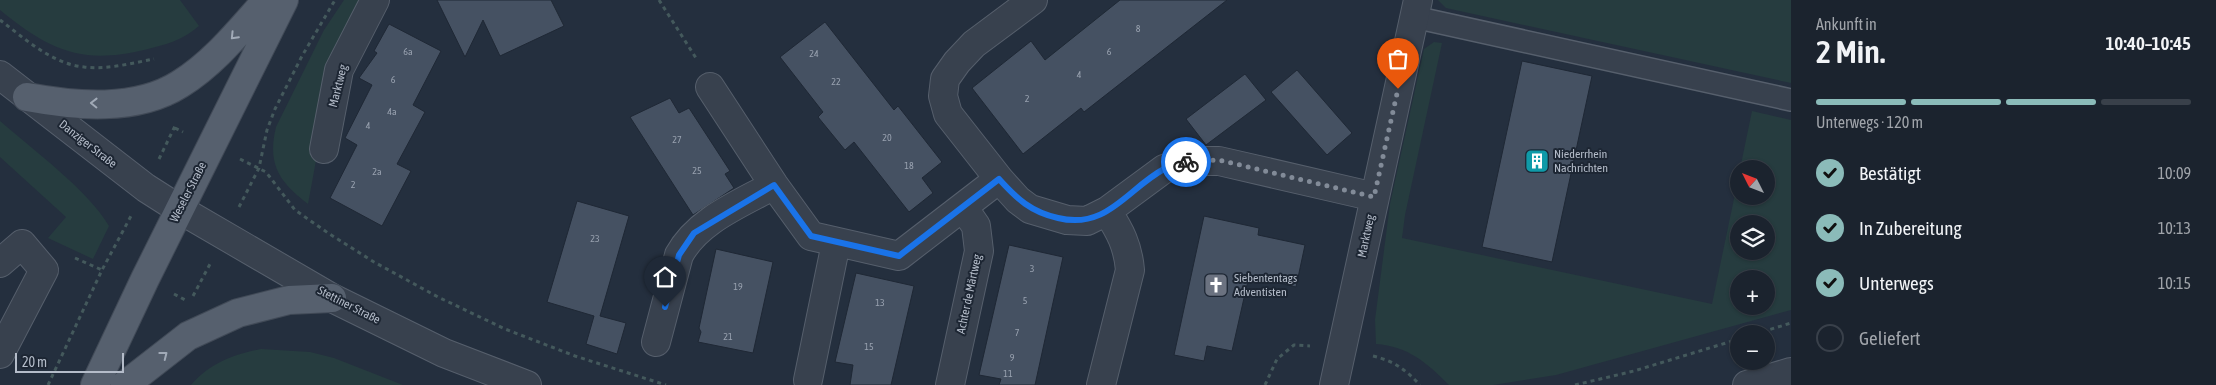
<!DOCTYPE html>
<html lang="de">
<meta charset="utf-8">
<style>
body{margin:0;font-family:"Asap Condensed",sans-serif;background:#242b36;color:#f1f3f6;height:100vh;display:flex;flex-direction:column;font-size:19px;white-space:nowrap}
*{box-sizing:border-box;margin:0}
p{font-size:16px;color:#a0a4aa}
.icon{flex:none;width:28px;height:28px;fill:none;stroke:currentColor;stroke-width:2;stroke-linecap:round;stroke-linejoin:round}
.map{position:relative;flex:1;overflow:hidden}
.side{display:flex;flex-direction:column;background:#1b232e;width:425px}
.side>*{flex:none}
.needle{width:32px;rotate:312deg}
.tools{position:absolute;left:1730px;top:160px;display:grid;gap:10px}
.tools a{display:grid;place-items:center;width:45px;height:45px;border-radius:50%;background:#1b232e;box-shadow:0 1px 4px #0004,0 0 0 1px #39404a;font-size:25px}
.scale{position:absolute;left:15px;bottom:12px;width:109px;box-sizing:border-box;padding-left:5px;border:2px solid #b4bcc9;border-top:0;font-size:14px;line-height:18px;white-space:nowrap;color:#b4bcc9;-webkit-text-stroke:4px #1d2633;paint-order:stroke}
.pin{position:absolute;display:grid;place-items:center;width:42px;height:42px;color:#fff;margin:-51px -21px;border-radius:50% 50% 50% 0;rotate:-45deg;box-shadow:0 0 5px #0007}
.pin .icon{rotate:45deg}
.courier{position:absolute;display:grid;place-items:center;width:50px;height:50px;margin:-25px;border:4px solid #1a73e8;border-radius:50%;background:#fff;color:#222;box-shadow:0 1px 6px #0007}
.headline em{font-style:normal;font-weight:600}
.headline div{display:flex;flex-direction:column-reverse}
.headline{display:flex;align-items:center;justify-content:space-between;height:85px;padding:0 25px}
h1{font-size:32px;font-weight:600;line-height:38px}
.bar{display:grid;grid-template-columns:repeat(4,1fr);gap:8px 5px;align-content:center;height:60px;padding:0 25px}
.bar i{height:6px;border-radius:4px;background:#39404a}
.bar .active{background:#8bbbb9}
.bar p{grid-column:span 4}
ol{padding:0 25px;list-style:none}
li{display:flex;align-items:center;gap:15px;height:55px}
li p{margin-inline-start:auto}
li .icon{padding:5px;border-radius:50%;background:#8bbbb9;color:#111;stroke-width:4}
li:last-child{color:#a0a4aa}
li i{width:28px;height:28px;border:2px solid #39404a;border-radius:50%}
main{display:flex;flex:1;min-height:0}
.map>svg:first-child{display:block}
.green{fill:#263c3f;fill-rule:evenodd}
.building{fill:#455162;stroke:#1f2835}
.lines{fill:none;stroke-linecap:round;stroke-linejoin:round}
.service-casing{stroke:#565f6c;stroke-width:24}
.minor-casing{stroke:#565f6c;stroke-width:30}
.tertiary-casing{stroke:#565f6c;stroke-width:30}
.primary-casing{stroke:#414a57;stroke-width:30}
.path{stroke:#44595c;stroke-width:3;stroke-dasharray:4 4;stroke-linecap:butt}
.service{stroke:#38414e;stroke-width:21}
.minor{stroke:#38414e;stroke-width:28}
.tertiary{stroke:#38414e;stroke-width:28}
.primary{stroke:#56606e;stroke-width:28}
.oneway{stroke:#a1aab7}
.done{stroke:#828b98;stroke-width:5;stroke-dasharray:0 9}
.route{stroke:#1a73e8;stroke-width:6}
.labels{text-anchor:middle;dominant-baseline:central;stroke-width:4;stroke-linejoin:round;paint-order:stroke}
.number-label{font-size:10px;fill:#98a1af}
.street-label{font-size:12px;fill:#b4bcc9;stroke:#1d2633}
.poi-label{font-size:12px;fill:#b4bcc9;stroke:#1d2633;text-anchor:start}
</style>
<main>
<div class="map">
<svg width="1791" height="385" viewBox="0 0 1791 385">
<rect width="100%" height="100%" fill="#242f3e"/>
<path class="green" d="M0,0H180L199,26C183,40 165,45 144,50C81,65 49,50 0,10Z
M344,0H362L333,68L308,204C279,182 267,164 276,127L324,30Z
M1438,0H1791V83L1446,8Z
M1434,42L1442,43L1405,215L1402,238L1712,304L1739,175V196H1766V169H1740L1752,111L1791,120V310L1556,375L1493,385H1449C1427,363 1408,346 1376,344L1375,320L1390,204L1424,49ZM1739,224H1766V251H1739ZM1739,279H1766V306H1739Z
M0,121C33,150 88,190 109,226L93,259L48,238L66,217L0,157Z
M261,349L310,352L334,358L403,385H191C210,363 234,354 261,349Z"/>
<path class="building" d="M437,0H551L564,26L500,56L483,20L465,57Z
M1120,0H1227L1084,112L1081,108L1023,154L972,88L1031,41L1045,60Z
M825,22L894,110L898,106L942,162L922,178L933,193L909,212L854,142L845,150L818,117L823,112L780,57Z
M389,24L441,51L413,105L425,112L397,164L411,171L382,226L330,198L357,145L345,138L372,85L359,78L377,53L374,51Z
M1522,61L1592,76L1552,262L1482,247Z
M1297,70L1352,133L1327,155L1271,92Z
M1245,74L1266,100L1206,145L1186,119Z
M670,98L679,113L689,108L730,171L725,174L734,188L693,215L630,117Z
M577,201L629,216L600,316L626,323L617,354L586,344L594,316L547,302Z
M1204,216L1259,228L1258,235L1305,245L1296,287L1249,276L1232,351L1207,346L1204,361L1174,355Z
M1009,245L1063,257L1035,385H999L1001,379L979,375Z
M716,249L773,262L753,353L698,342L701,332L699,328Z
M856,273L914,286L891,385H850L853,365L835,362Z"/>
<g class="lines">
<g class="service-casing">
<path id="service" d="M1414,17L1791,100"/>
</g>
<g class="minor-casing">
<path id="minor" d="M1033,0L974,44L957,62L945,79L943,96L948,114L999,179L1018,200L1030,209L1067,220L1087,221L1107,211L1164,169L1188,161H1219L1375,197
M710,87L774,185L811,236L899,256L999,179
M324,149L339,70L375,0
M0,263L22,244L44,270L0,354
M656,342L679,255C698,220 740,204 774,185
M808,380L836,243
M950,385L979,251L976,226L963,207
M1101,385L1130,270C1128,246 1120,231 1107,211
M1334,385L1418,0"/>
</g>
<g class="tertiary-casing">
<path id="tertiary" d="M0,75L146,188L179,209L332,298L444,353L527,385
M1747,385L1791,372"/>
</g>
<g class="primary-casing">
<path id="primary" d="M27,97C75,106 136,112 180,84C214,63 240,30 267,0
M95,385L145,279L284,0
M125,385L188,336L238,313L289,300L332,298"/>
</g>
<path class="path" d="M659,0L696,58
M0,20C24,38 52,64 84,67C107,70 132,63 154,59
M175,128L183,132
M159,159L175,126
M240,159L266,172L295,210L328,233L374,262L438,297L505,329L575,356L666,385
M239,207L259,168L267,130L275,109L302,56L335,0
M75,258L102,270
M174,294L187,301
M193,296L210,264
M1755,334L1791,323
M1373,356C1394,361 1406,370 1420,385
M48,385L102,270L131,216
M1265,385L1277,359L1294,345L1310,346
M1575,385L1634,371L1739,339"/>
<use href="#service" class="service"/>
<use href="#minor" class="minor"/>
<use href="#tertiary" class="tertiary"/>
<use href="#primary" class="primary"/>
</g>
<defs><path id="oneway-chevron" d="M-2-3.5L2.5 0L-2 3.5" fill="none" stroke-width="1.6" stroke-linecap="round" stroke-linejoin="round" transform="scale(1.25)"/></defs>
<g class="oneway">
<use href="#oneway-chevron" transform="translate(234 36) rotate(134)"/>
<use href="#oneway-chevron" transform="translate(94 103) rotate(-179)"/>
<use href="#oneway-chevron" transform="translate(164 355) rotate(-38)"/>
</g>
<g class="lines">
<path class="done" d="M1186,162L1219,160L1374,197L1398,89"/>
<path class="route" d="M665,307L679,255L694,233L774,185L811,236L899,256L999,179C1017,199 1031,212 1058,218C1107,230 1127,189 1164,169C1171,166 1179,164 1186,162"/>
</g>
<defs>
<g id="building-square" transform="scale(1.25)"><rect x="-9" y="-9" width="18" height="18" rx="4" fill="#0f9aa8" stroke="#1d2633"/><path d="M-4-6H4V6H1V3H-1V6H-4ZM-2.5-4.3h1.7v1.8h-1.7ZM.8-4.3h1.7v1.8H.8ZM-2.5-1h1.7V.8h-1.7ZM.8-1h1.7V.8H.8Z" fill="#fff"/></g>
<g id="church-square" transform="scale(1.25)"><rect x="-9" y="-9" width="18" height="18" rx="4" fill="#6b7280" stroke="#1d2633"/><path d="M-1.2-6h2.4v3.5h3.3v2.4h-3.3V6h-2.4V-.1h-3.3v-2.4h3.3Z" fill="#fff"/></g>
</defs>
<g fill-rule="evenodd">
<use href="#building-square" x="1537" y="161"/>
<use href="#church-square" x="1216" y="285"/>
</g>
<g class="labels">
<g class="number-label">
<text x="1138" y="28">8</text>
<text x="408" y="51">6a</text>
<text x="1109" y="51">6</text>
<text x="814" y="53">24</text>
<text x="1079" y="74">4</text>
<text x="393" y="79">6</text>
<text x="836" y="81">22</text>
<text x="1027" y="98">2</text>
<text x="392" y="111">4a</text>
<text x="368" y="125">4</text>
<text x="887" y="137">20</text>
<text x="677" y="139">27</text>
<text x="909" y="165">18</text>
<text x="697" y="170">25</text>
<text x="377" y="171">2a</text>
<text x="353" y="184">2</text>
<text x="595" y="238">23</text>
<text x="1032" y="268">3</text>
<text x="738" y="286">19</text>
<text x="1025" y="300">5</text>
<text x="880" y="302">13</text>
<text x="1017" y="332">7</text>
<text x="728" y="336">21</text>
<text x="869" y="346">15</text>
<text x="1012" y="357">9</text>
<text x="1008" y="373">11</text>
</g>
<g class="street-label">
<text transform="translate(338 86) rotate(-76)">Marktweg</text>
<text transform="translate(88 144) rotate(38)">Danziger Straße</text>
<text transform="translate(188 192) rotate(-63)">Weseler Straße</text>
<text transform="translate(1366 236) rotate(-78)">Marktweg</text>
<text transform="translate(969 294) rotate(-78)">Achter de Märtweg</text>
<text transform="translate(349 305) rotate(27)">Stettiner Straße</text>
</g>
<g class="poi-label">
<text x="1554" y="154">Niederrhein<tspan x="1554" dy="14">Nachrichten</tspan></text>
<text x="1234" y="278">Siebententags<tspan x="1234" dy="14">Adventisten</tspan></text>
</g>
</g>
</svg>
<div class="tools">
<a><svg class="needle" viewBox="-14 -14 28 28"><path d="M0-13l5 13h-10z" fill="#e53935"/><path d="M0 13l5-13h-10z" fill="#a0a4aa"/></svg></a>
<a><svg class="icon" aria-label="layers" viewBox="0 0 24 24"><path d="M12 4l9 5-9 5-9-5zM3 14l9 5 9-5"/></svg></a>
<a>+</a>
<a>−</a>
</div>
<div class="scale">20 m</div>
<div class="pin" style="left:1398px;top:89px;background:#ea580c"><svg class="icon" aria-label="bag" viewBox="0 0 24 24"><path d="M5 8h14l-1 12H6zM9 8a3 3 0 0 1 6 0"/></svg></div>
<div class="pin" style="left:665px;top:307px;background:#1f2937"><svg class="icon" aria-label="home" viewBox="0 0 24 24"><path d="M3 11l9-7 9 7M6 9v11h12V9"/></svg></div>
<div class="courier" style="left:1186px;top:162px"><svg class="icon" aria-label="bike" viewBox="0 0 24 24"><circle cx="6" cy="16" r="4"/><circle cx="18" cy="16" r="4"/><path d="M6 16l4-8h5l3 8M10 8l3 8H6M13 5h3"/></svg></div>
</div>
<section class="side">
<div class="headline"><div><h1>2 Min.</h1><p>Ankunft in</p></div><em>10:40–10:45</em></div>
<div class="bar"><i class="active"></i><i class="active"></i><i class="active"></i><i></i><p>Unterwegs · 120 m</p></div>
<ol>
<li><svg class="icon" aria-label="check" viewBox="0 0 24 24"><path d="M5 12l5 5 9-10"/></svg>Bestätigt<p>10:09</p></li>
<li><svg class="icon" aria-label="check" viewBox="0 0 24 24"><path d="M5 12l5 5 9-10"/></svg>In Zubereitung<p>10:13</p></li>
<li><svg class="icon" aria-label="check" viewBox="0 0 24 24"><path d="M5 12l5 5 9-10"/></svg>Unterwegs<p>10:15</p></li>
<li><i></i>Geliefert</li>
</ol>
</section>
</main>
